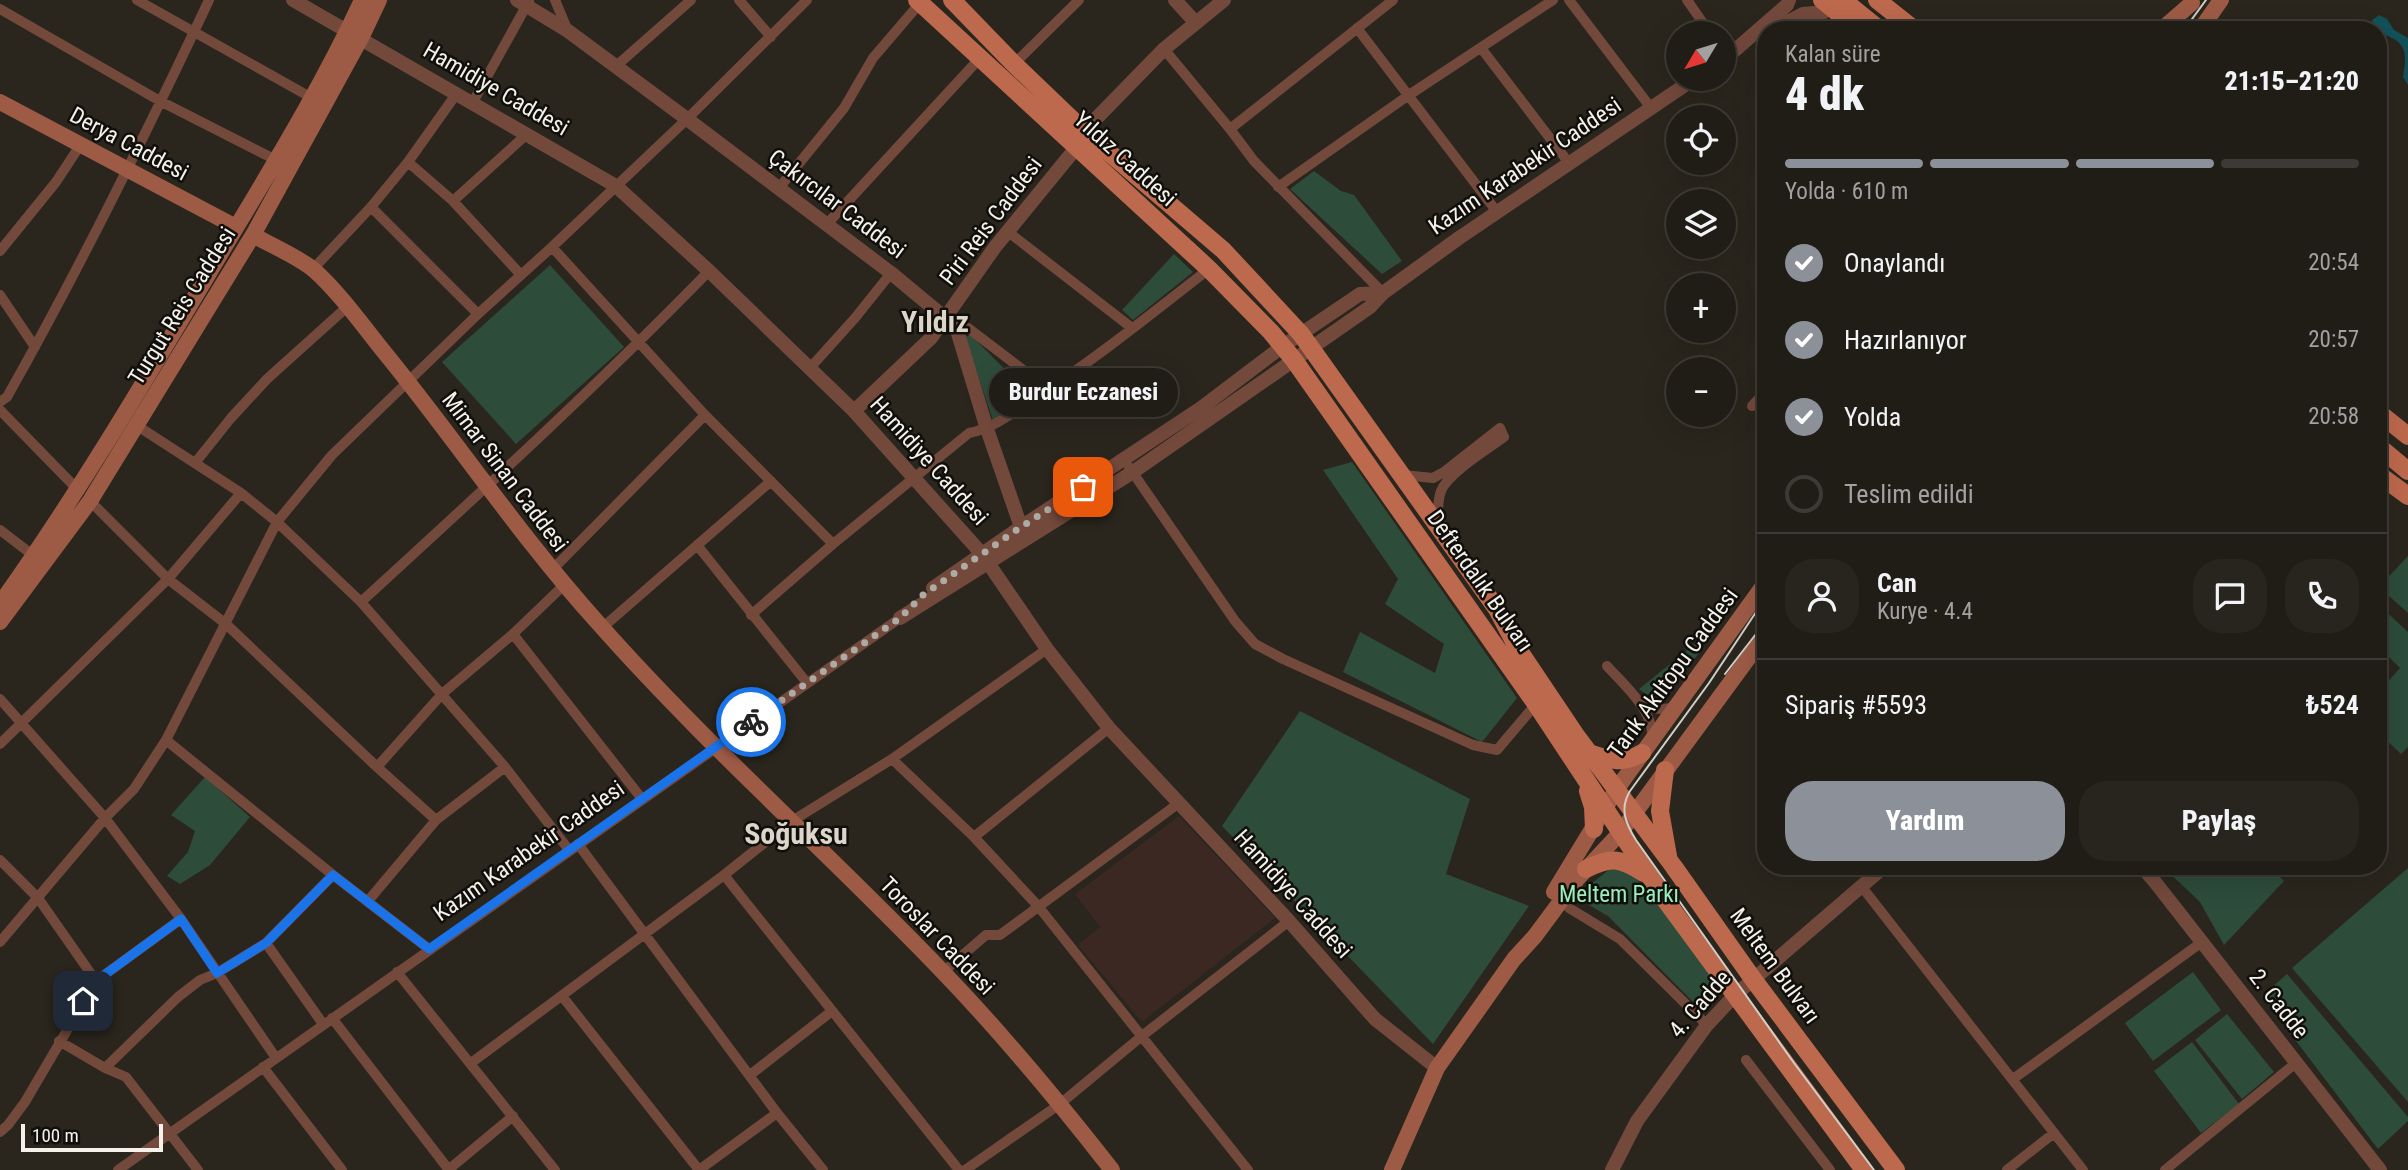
<!DOCTYPE html>
<html lang="tr">
<meta charset="utf-8">
<style>
body{margin:0;font-family:"Roboto Condensed",sans-serif;background:#28251f;color:#f1f3f6;height:100vh;display:flex;flex-direction:column;font-size:26px;white-space:nowrap}
*{box-sizing:border-box;margin:0}
p{font-size:23px;color:#a2a1a1}
.icon{flex:none;width:38px;height:38px;fill:none;stroke:currentColor;stroke-width:2;stroke-linecap:round;stroke-linejoin:round}
.map{position:relative;flex:1;overflow:hidden}
.side{position:absolute;left:1757px;top:21px;width:630px;height:854px;display:flex;flex-direction:column;background:#201c16;border-radius:28px;box-shadow:0 7px 28px #0002,0 0 0 2px #3d3a35}
.side>*{flex:none}
.needle{width:46px;rotate:232deg}
.tools{position:absolute;left:1666px;top:21px;display:grid;gap:14px}
.tools a{display:grid;place-items:center;width:70px;height:70px;border-radius:50%;background:#201c16;box-shadow:0 7px 28px #0002,0 0 0 2px #3d3a35;font-size:35px}
.scale{position:absolute;left:21px;bottom:18px;width:142px;box-sizing:border-box;padding-left:7px;border:4px solid #f5f2ec;border-top:0;font-size:19px;line-height:24px;white-space:nowrap;color:#f5f2ec;-webkit-text-stroke:5px #110f0b;paint-order:stroke}
.pin{position:absolute;display:grid;place-items:center;width:60px;height:60px;color:#fff;margin:-30px;border-radius:14px;box-shadow:0 4px 10px #0006}
.courier{position:absolute;display:grid;place-items:center;width:70px;height:70px;margin:-35px;border:5px solid #1a73e8;border-radius:50%;background:#fff;color:#222;box-shadow:0 2px 9px #0007}
.bubble{position:absolute;height:49px;border-radius:24px;background:#201c16;box-shadow:0 7px 28px #0002,0 0 0 2px #3d3a35;font-size:23px;font-weight:800;line-height:49px;text-align:center}
.summary em{font-style:normal;font-weight:800}
.summary div{display:flex;flex-direction:column-reverse}
.summary{display:flex;align-items:center;justify-content:space-between;height:119px;padding:0 28px}
h1{font-size:46px;font-weight:800;line-height:52px}
.bar{display:grid;grid-template-columns:repeat(4,1fr);gap:10px 7px;align-content:center;height:84px;padding:0 28px}
.bar i{height:9px;border-radius:5px;background:#3d3a35}
.bar .on{background:#8c9099}
.bar p{grid-column:span 4}
.line{display:flex;align-items:center;gap:18px;padding:0 28px;border-top:2px solid #3d3a35}
.line div{flex:1}
.round{display:grid;place-items:center;flex:none;width:74px;height:74px;border-radius:28px;background:#28251f}
ol{padding:0 28px;list-style:none}
li{display:flex;align-items:center;gap:21px;height:77px}
li p{margin-inline-start:auto}
li .icon{padding:7px;border-radius:50%;background:#8c9099;color:#fff;stroke-width:4}
li:last-child{color:#a2a1a1}
li i{width:38px;height:38px;border:4px solid #3d3a35;border-radius:50%}
.action{display:flex;gap:14px;margin-top:auto;padding:14px 28px}
.action a{flex:1;height:80px;border-radius:28px;background:#8c9099;color:#fff;font-size:28px;font-weight:800;line-height:80px;text-align:center}
.action a+a{background:#28251f;color:#f1f3f6}
.map>svg:first-child{display:block}
.commercial{fill:#3b2823}
.green{fill:#2d4c3a}
.water{fill:#135159}
.lines{fill:none;stroke-linecap:round;stroke-linejoin:round}
.minor{stroke:#73493c;stroke-width:10}
.tertiary{stroke:#73493c;stroke-width:14}
.secondary{stroke:#9d5b46;stroke-width:16}
.primary{stroke:#bd694d;stroke-width:18}
.tram{stroke:#d1cec7;stroke-width:2}
.done{stroke:#aeaba4;stroke-width:7;stroke-dasharray:0 12.6}
.route{stroke:#1a73e8;stroke-width:9}
.labels{text-anchor:middle;dominant-baseline:central;stroke-width:5;stroke-linejoin:round;paint-order:stroke}
.street-label{font-size:23px;fill:#f5f2ec;stroke:#110f0b}
.park-label{font-size:23px;fill:#9aedbc;stroke:#110f0b}
.district-label{font-size:30px;font-weight:bold;fill:#dcd6ca;stroke:#110f0b}
</style>
<div class="map">
<svg width="2408" height="1170" viewBox="0 0 2408 1170">
<rect width="100%" height="100%" fill="#2a261d"/>
<path class="commercial" d="M1179,816L1275,918L1142,1022L1078,945L1100,927L1075,894Z"/>
<path class="green" d="M1314,171L1341,191L1354,195L1402,261L1382,274L1290,189Z
M1174,254L1193,272L1133,320L1122,310Z
M550,265L624,347L516,444L442,362Z
M971,335L1029,394L993,420L965,337Z
M1352,462L1517,698L1482,742L1343,672L1360,632L1435,673L1444,644L1385,604L1398,579L1323,470Z
M2408,556V613L2379,587Z
M2378,604L2408,632V747L2401,754L2378,732V693L2400,668L2378,646Z
M1695,644L1702,649L1663,699L1655,701L1639,689Z
M1300,711L1470,799L1446,874L1529,906L1433,1044L1222,826Z
M205,777L250,817L210,865L180,884L167,876L188,852L195,831L171,815Z
M1616,864L1626,865L1722,984L1702,1011L1608,916L1575,897Z
M2162,866H2268L2284,881L2224,945L2200,902Z
M2408,868V1102L2292,968Z
M2193,972L2221,1010L2153,1061L2125,1023Z
M2287,974L2408,1117V1121L2378,1149L2262,996Z
M2227,1014L2274,1072L2242,1099L2195,1040Z
M2192,1042L2239,1104L2201,1133L2154,1071Z"/>
<path class="water" d="M2379,15L2387,19L2394,30L2408,38V85L2403,77C2408,51 2406,40 2378,33V30H2374L2372,20Z"/>
<g class="lines">
<path class="minor" d="M137,0L312,98
M555,0L568,31
M739,0L771,37
M1569,0L1651,108
M1687,0L1710,33
M0,9L160,101L276,160
M1357,28L1497,212
M1481,48L1569,163
M1164,49L1230,129L1254,161L1383,293
M1014,64L1079,0
M615,67L691,0
M473,102L529,1
M1230,129L1393,0
M408,162L453,201L521,275
M1278,187L1409,95L1553,0
M779,188L844,108L873,58L920,3
M453,201L527,134
M371,207L478,314
M827,224L979,59
M1007,231L1132,328
M552,247L705,415L833,544
M0,251L56,182L81,144
M313,269L371,207L408,162L457,93
M0,295L35,347
M956,327L968,328L1048,389
M810,368L855,318L891,273
M0,402L7,397C80,268 146,134 209,0
M1752,406L1766,391
M0,410L78,490
M136,425L241,493L277,522L361,602L505,767L569,850
M195,463L231,418L267,379L347,307
M1129,467L1235,621L1255,644L1283,659L1473,745L1497,750L1536,704
M1403,475L1433,478L1444,472L1500,428L1504,437C1488,449 1448,473 1441,491C1437,502 1438,514 1438,524
M90,501L168,579L226,624L377,767L436,820
M0,530L34,556
M697,545L807,683
M552,570L705,415
M361,602C479,494 597,386 709,271
M751,615L833,544L969,433C994,428 1014,412 1035,398C1096,359 1152,313 1209,269
M602,628L771,481
M513,634L642,799
M1607,666C1624,685 1654,710 1652,738
M0,699L105,818L181,919L276,1058
M1640,704C1653,709 1663,711 1675,706
M166,740L333,875L429,949
M0,744L168,579L241,493
M892,759L974,837L1038,906L1248,1170
M377,767L442,694L513,634L564,585
M974,837L1109,728
M578,844L777,1113L823,1170
M0,860L38,898L96,981
M724,875L959,1170
M1862,887L2083,1170
M368,901L436,820L505,767
M1569,908L1620,939L1707,1025
M0,942L105,818L134,789L166,740L277,522L332,455L478,314L552,247L687,119L807,0
M266,943L323,1024
M397,972L555,1170
M943,972L986,935H1000L1179,803
M562,996L699,1170
M332,1018L449,1170
M59,1041L105,1068L126,1077L198,1170
M1746,1060L1830,1170
M471,1063L724,875L792,821L892,759L1047,649
M263,1067L342,1170
M105,1068L178,997L200,980L217,973L266,943L333,875
M750,1075L832,1011
M2013,1079L2202,942
M0,1132L8,1125L25,1102L96,981L181,919
M118,1170L900,618
M448,1170L513,1116
M699,1170L777,1113
M965,1170L1060,1104L1142,1036L1289,921
M2007,1170L2054,1133
M2165,1170L2296,1063"/>
<path class="tertiary" d="M293,0L616,186L709,271L854,411L982,554L1047,649L1109,728L1289,921L1375,1019L1437,1068
M517,0L568,31L687,119L891,273L956,327L987,429L1021,527
M1175,0L1196,23
M1772,30L1803,14L1824,12
M1726,58L1787,5L1789,0
M1084,131L1164,49L1224,0
M854,411L931,338L995,247L1076,148
M933,588L1021,527L1201,408L1283,346L1360,294L1383,293
M900,618L1133,472L1370,307L1383,293L1459,238L1694,79
M2141,866L2155,882L2380,1170
M1612,1170L1637,1121L1707,1025L1734,996L1885,866"/>
<path class="secondary" d="M2161,30L2192,3
M2200,30L2221,0
M0,102L236,227
M253,235C272,246 297,256 314,270C340,293 366,330 389,358C460,446 523,540 599,624C707,746 829,853 941,970C1002,1033 1058,1101 1112,1170
M0,604C78,494 146,379 215,263C266,177 320,91 362,0
M0,622L90,501L253,235L361,38L379,0
M1554,892L1616,790L1766,582
M1392,1170L1437,1068L1514,959L1535,936L1578,878L1620,833L1766,634"/>
<path class="primary" d="M917,0L1209,269L1271,332L1294,360L1536,704L1666,901L1864,1170
M952,0L1014,64L1084,131L1223,250L1301,334L1497,609L1518,649L1575,734L1674,867L1753,979L1896,1170
M1822,0L1859,30
M1843,0L1880,30
M1877,0L1915,30
M2378,412L2408,436
M2378,446L2408,471
M2378,474L2408,496
M1589,753C1610,760 1622,765 1642,753
M1665,770L1660,811L1668,856
M1588,791L1593,807L1594,829
M1586,869C1611,856 1620,858 1644,873"/>
<path class="tram" d="M2184,30L2206,0
M1766,597L1709,683L1630,791C1619,809 1626,824 1636,840L1794,1063L1874,1170
M1725,674L1766,621"/>
</g>
<g class="lines">
<path class="done" d="M751,722L900,618L923,595L1021,527L1083,487"/>
<path class="route" d="M83,1001L96,981L181,919L217,973L266,943L333,875L429,949L751,722"/>
</g>
<g class="labels">
<g class="street-label">
<text transform="translate(496 89) rotate(30)">Hamidiye Caddesi</text>
<text transform="translate(129 144) rotate(28)">Derya Caddesi</text>
<text transform="translate(1125 159) rotate(42)">Yıldız Caddesi</text>
<text transform="translate(1525 166) rotate(-34)">Kazım Karabekir Caddesi</text>
<text transform="translate(837 204) rotate(37)">Çakırcılar Caddesi</text>
<text transform="translate(991 221) rotate(-53)">Piri Reis Caddesi</text>
<text transform="translate(182 306) rotate(-58)">Turgut Reis Caddesi</text>
<text transform="translate(929 461) rotate(48)">Hamidiye Caddesi</text>
<text transform="translate(505 472) rotate(53)">Mimar Sinan Caddesi</text>
<text transform="translate(1480 581) rotate(55)">Defterdalık Bulvarı</text>
<text transform="translate(1673 673) rotate(-54)">Tarık Akıltopu Caddesi</text>
<text transform="translate(529 851) rotate(-35)">Kazım Karabekir Caddesi</text>
<text transform="translate(1293 894) rotate(48)">Hamidiye Caddesi</text>
<text transform="translate(937 936) rotate(46)">Toroslar Caddesi</text>
<text transform="translate(1775 966) rotate(54)">Meltem Bulvarı</text>
<text transform="translate(1700 1004) rotate(-49)">4. Cadde</text>
<text transform="translate(2279 1004) rotate(52)">2. Cadde</text>
</g>
<g class="park-label">
<text x="1619" y="894">Meltem Parkı</text>
</g>
<g class="district-label">
<text x="935" y="321">Yıldız</text>
<text x="796" y="833">Soğuksu</text>
</g>
</g>
</svg>
<div class="tools">
<a><svg class="needle" viewBox="-14 -14 28 28"><path d="M0-13l5 13h-10z" fill="#e53935"/><path d="M0 13l5-13h-10z" fill="#a2a1a1"/></svg></a>
<a><svg class="icon" aria-label="locate" viewBox="0 0 24 24"><circle cx="12" cy="12" r="6"/><path d="M12 2v4M12 18v4M2 12h4M18 12h4"/></svg></a>
<a><svg class="icon" aria-label="layers" viewBox="0 0 24 24"><path d="M12 4l9 5-9 5-9-5zM3 14l9 5 9-5"/></svg></a>
<a>+</a>
<a>−</a>
</div>
<div class="scale">100 m</div>
<div class="pin" style="left:1083px;top:487px;background:#ea580c"><svg class="icon" aria-label="bag" viewBox="0 0 24 24"><path d="M5 8h14l-1 12H6zM9 8a3 3 0 0 1 6 0"/></svg></div>
<div class="pin" style="left:83px;top:1001px;background:#1f2937"><svg class="icon" aria-label="home" viewBox="0 0 24 24"><path d="M3 11l9-7 9 7M6 9v11h12V9"/></svg></div>
<div class="courier" style="left:751px;top:722px"><svg class="icon" aria-label="bike" viewBox="0 0 24 24"><circle cx="6" cy="16" r="4"/><circle cx="18" cy="16" r="4"/><path d="M6 16l4-8h5l3 8M10 8l3 8H6M13 5h3"/></svg></div>
<div class="bubble" style="left:989px;top:368px;width:189px">Burdur Eczanesi</div>
<section class="side">
<div class="summary"><div><h1>4 dk</h1><p>Kalan süre</p></div><em>21:15–21:20</em></div>
<div class="bar"><i class="on"></i><i class="on"></i><i class="on"></i><i></i><p>Yolda · 610 m</p></div>
<ol>
<li><svg class="icon" aria-label="check" viewBox="0 0 24 24"><path d="M5 12l5 5 9-10"/></svg>Onaylandı<p>20:54</p></li>
<li><svg class="icon" aria-label="check" viewBox="0 0 24 24"><path d="M5 12l5 5 9-10"/></svg>Hazırlanıyor<p>20:57</p></li>
<li><svg class="icon" aria-label="check" viewBox="0 0 24 24"><path d="M5 12l5 5 9-10"/></svg>Yolda<p>20:58</p></li>
<li><i></i>Teslim edildi</li>
</ol>
<div class="line" style="height:126px"><a class="round"><svg class="icon" aria-label="person" viewBox="0 0 24 24"><circle cx="12" cy="8" r="4"/><path d="M4 21q1-7 8-7t8 7"/></svg></a><div><b>Can</b><p>Kurye · 4.4</p></div><a class="round"><svg class="icon" aria-label="chat" viewBox="0 0 24 24"><path d="M4 5h16v11H9l-5 4z"/></svg></a><a class="round"><svg class="icon" aria-label="phone" viewBox="0 0 24 24"><path d="M5 4h4l2 5-3 2q2 4 5 5l2-3 5 2v4C11 20 4 13 5 4z"/></svg></a></div>
<div class="line" style="height:91px"><div>Sipariş #5593</div><b>₺524</b></div>
<div class="action"><a>Yardım</a><a>Paylaş</a></div>
</section>
</div>
